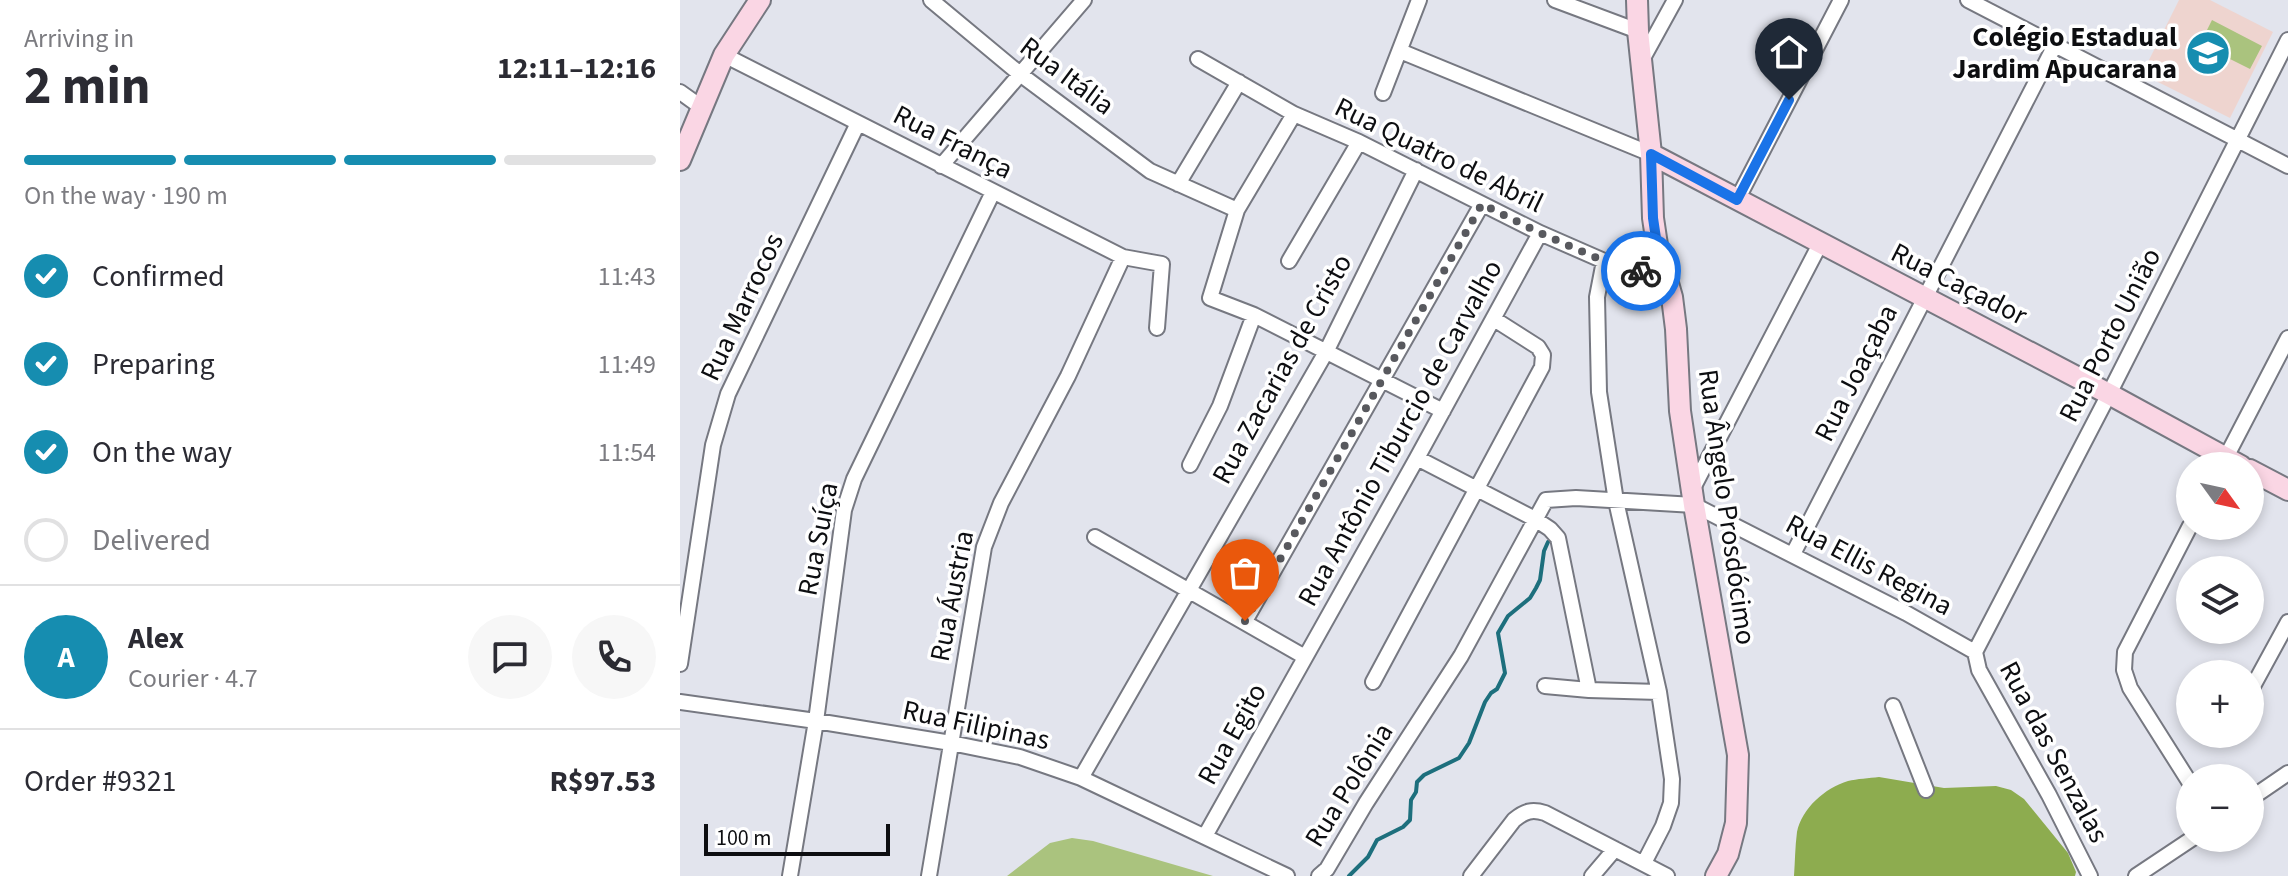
<!DOCTYPE html>
<meta charset="utf-8">
<style>
body{margin:0;font-family:"Source Sans 3",sans-serif;background:#f7f7f7;color:#2b2b33;height:100vh;display:flex;flex-direction:column;font-size:30px;white-space:nowrap}
*{box-sizing:border-box;margin:0}
p{font-size:26px;color:#7c7c81}
.icon{flex:none;width:44px;height:44px;fill:none;stroke:currentColor;stroke-width:2;stroke-linecap:round;stroke-linejoin:round}
.map{position:relative;flex:1;overflow:hidden}
.side{display:flex;flex-direction:column;background:#fff;width:680px}
.side>*{flex:none}
.needle{width:52px;rotate:123deg}
.tools{position:absolute;left:1496px;top:452px;display:grid;gap:16px}
.tools a{display:grid;place-items:center;width:88px;height:88px;border-radius:50%;background:#fff;box-shadow:0 4px 12px #0003;font-size:40px}
.scale{position:absolute;left:24px;bottom:20px;width:186px;box-sizing:border-box;padding-left:8px;border:4px solid #0d0e11;border-top:0;font-size:22px;line-height:28px;white-space:nowrap;color:#0d0e11;-webkit-text-stroke:6px #fff;paint-order:stroke}
.pin{position:absolute;display:grid;place-items:center;width:68px;height:68px;color:#fff;margin:-82px -34px;border-radius:50% 50% 50% 0;rotate:-45deg;box-shadow:0 0 8px #0007}
.pin .icon{rotate:45deg}
.courier{position:absolute;display:grid;place-items:center;width:80px;height:80px;margin:-40px;border:6px solid #1a73e8;border-radius:50%;background:#fff;color:#222;box-shadow:0 2px 10px #0007}
.overview em{font-style:normal;font-weight:700}
.overview div{display:flex;flex-direction:column-reverse}
.overview{display:flex;align-items:center;justify-content:space-between;height:136px;padding:0 24px}
h1{font-size:52px;font-weight:700;line-height:60px}
.bar{display:grid;grid-template-columns:repeat(4,1fr);gap:12px 8px;align-content:center;height:96px;padding:0 24px}
.bar i{height:10px;border-radius:6px;background:#e1e1e2}
.bar .selected{background:#168db0}
.bar p{grid-column:span 4}
.line{display:flex;align-items:center;gap:20px;padding:0 24px;border-top:2px solid #e1e1e2}
.line div{flex:1}
.round{display:grid;place-items:center;flex:none;width:84px;height:84px;border-radius:42px;background:#f7f7f7}
ol{padding:0 24px;list-style:none}
li{display:flex;align-items:center;gap:24px;height:88px}
li p{margin-inline-start:auto}
li .icon{padding:8px;border-radius:50%;background:#168db0;color:#fff;stroke-width:4}
li:last-child{color:#7c7c81}
li i{width:44px;height:44px;border:4px solid #e1e1e2;border-radius:50%}
main{display:flex;flex:1;min-height:0}
.map>svg:first-child{display:block}
.education{fill:#eed4cf}
.green{fill:#aac37e}
.forest{fill:#8dac4f}
.lines{fill:none;stroke-linecap:round;stroke-linejoin:round}
.stream{stroke:#1d6f7d;stroke-width:4}
.street-casing{stroke:#767881;stroke-width:18}
.secondary-casing{stroke:#767881;stroke-width:24}
.street{stroke:#fff;stroke-width:14}
.secondary{stroke:#fad6e4;stroke-width:20}
.done{stroke:#58595e;stroke-width:8;stroke-dasharray:0 14.4}
.route{stroke:#1a73e8;stroke-width:10}
.labels{text-anchor:middle;dominant-baseline:central;stroke-width:7;stroke-linejoin:round;paint-order:stroke}
.poi-label{font-size:28px;font-weight:bold;fill:#0d0e11;stroke:#fff;text-anchor:end}
.street-label{font-size:28px;fill:#0d0e11;stroke:#fff}
</style>
<main>
<section class="side">
<div class="overview"><div><h1>2 min</h1><p>Arriving in</p></div><em>12:11–12:16</em></div>
<div class="bar"><i class="selected"></i><i class="selected"></i><i class="selected"></i><i></i><p>On the way · 190 m</p></div>
<ol>
<li><svg class="icon" aria-label="check" viewBox="0 0 24 24"><path d="M5 12l5 5 9-10"/></svg>Confirmed<p>11:43</p></li>
<li><svg class="icon" aria-label="check" viewBox="0 0 24 24"><path d="M5 12l5 5 9-10"/></svg>Preparing<p>11:49</p></li>
<li><svg class="icon" aria-label="check" viewBox="0 0 24 24"><path d="M5 12l5 5 9-10"/></svg>On the way<p>11:54</p></li>
<li><i></i>Delivered</li>
</ol>
<div class="line" style="height:144px"><b class="round" style="background:#168db0;color:#fff">A</b><div><b>Alex</b><p>Courier · 4.7</p></div><a class="round"><svg class="icon" aria-label="chat" viewBox="0 0 24 24"><path d="M4 5h16v11H9l-5 4z"/></svg></a><a class="round"><svg class="icon" aria-label="phone" viewBox="0 0 24 24"><path d="M5 4h4l2 5-3 2q2 4 5 5l2-3 5 2v4C11 20 4 13 5 4z"/></svg></a></div>
<div class="line" style="height:104px"><div>Order #9321</div><b>R$97.53</b></div>
</section>
<div class="map">
<svg width="1608" height="876" viewBox="0 0 1608 876">
<rect width="100%" height="100%" fill="#e2e4ed"/>
<path class="education" d="M1499,0H1530L1593,32L1550,118L1462,74Z"/>
<path class="green" d="M1532,20L1582,46L1570,69L1520,44Z
M392,838L413,841L533,876H327L370,843Z"/>
<path class="forest" d="M1199,777L1264,788L1316,786L1331,790L1344,799L1388,853L1396,872L1395,876H1114C1115,862 1115,847 1117,832C1122,808 1145,788 1168,781C1177,779 1189,778 1199,777Z"/>
<g class="lines">
<path class="stream" d="M669,876L688,857L697,840L723,827L730,820L731,800L736,792L737,782L744,775L779,758L789,743L805,702L811,693L817,689L825,673L818,633L828,616L850,598L856,588L860,580L864,551L868,542"/>
<g class="street-casing">
<path id="street" d="M251,0L340,74L470,171L557,210
M875,0L958,31
M1288,0L1608,166
M720,51L971,154
M44,55L443,257L482,264L477,328
M518,59L614,114L679,142L860,233L924,261L987,277
M962,60L995,0
M0,92L21,107
M703,93L739,0
M614,114L557,210L530,298L574,315L763,411
M261,166L404,0
M498,184L559,82
M1057,200L1161,0
M609,261L679,142
M924,261L917,297L919,392L936,501L979,692L992,779L991,803L983,826L964,863
M737,458L855,519L870,529L878,538L909,690
M510,465L540,406L574,315
M1542,465L1608,338
M1012,490L1140,244
M415,537L625,657
M1113,554L1375,45
M565,621L802,204
M1295,652L1429,394L1608,40
M1295,652L1299,670L1369,795L1410,876
M0,664L33,445L48,394L178,123
M693,682L862,367L863,355L858,347L814,319
M865,686L909,690L979,692
M1572,688L1608,622
M0,702L136,721L271,743L340,757L401,778L607,876
M1213,706L1246,790
M401,778L646,352L736,170
M1510,783L1450,688L1444,670L1445,652L1510,526
M1570,799L1608,773
M525,836L737,458L860,233
M110,876L136,721L164,510L174,479L313,192
M249,876L304,547L321,503L388,376L443,257
M639,876L647,869L686,803L781,656L866,500L896,498L1014,505L1226,613L1295,652
M791,876L834,820C845,811 852,809 865,813L987,876
M912,876L935,849
M1456,876L1513,838"/>
</g>
<g class="secondary-casing">
<path id="secondary" d="M957,0L958,31L971,154L973,218L977,245L992,297L996,329L1000,411L1014,505L1058,755L1056,823L1048,854L1036,876
M971,154L1429,394L1561,466
M0,160L44,55L80,0
M1570,470L1608,490"/>
</g>
<use href="#street" class="street"/>
<use href="#secondary" class="secondary"/>
</g>
<g class="lines">
<path class="done" d="M565,621L802,204L860,233L924,261L961,271"/>
<path class="route" d="M961,271L987,277L977,245L973,218L971,154L1057,200L1109,100"/>
</g>
<defs>
<g id="school-disc" transform="scale(2.3)"><circle r="9.5" fill="#168db0" stroke="#fff"/><path d="M0-5L7-2L0 1L-7-2ZM-4 1L0 2.5L4 1V4Q0 6-4 4Z" fill="#fff"/></g>
</defs>
<g fill-rule="evenodd">
<use href="#school-disc" x="1528" y="53"/>
</g>
<g class="labels">
<g class="poi-label">
<text x="1497" y="37">Colégio Estadual<tspan x="1497" dy="32">Jardim Apucarana</tspan></text>
</g>
<g class="street-label">
<text transform="translate(387 76) rotate(37)">Rua Itália</text>
<text transform="translate(273 142) rotate(27)">Rua França</text>
<text transform="translate(759 155) rotate(26)">Rua Quatro de Abril</text>
<text transform="translate(1279 284) rotate(27)">Rua Caçador</text>
<text transform="translate(62 307) rotate(-65)">Rua Marrocos</text>
<text transform="translate(1430 335) rotate(-63)">Rua Porto União</text>
<text transform="translate(602 369) rotate(-61)">Rua Zacarias de Cristo</text>
<text transform="translate(1176 373) rotate(-63)">Rua Joaçaba</text>
<text transform="translate(720 433) rotate(-61)">Rua Antônio Tiburcio de Carvalho</text>
<text transform="translate(1047 507) rotate(82)">Rua Ângelo Prosdócimo</text>
<text transform="translate(138 539) rotate(-79)">Rua Suíça</text>
<text transform="translate(1189 565) rotate(28)">Rua Ellis Regina</text>
<text transform="translate(272 596) rotate(-79)">Rua Áustria</text>
<text transform="translate(296 725) rotate(12)">Rua Filipinas</text>
<text transform="translate(552 734) rotate(-61)">Rua Egito</text>
<text transform="translate(1374 752) rotate(62)">Rua das Senzalas</text>
<text transform="translate(669 785) rotate(-58)">Rua Polônia</text>
</g>
</g>
</svg>
<div class="tools">
<a><svg class="needle" viewBox="-14 -14 28 28"><path d="M0-13l5 13h-10z" fill="#e53935"/><path d="M0 13l5-13h-10z" fill="#7c7c81"/></svg></a>
<a><svg class="icon" aria-label="layers" viewBox="0 0 24 24"><path d="M12 4l9 5-9 5-9-5zM3 14l9 5 9-5"/></svg></a>
<a>+</a>
<a>−</a>
</div>
<div class="scale">100 m</div>
<div class="pin" style="left:565px;top:621px;background:#ea580c"><svg class="icon" aria-label="bag" viewBox="0 0 24 24"><path d="M5 8h14l-1 12H6zM9 8a3 3 0 0 1 6 0"/></svg></div>
<div class="pin" style="left:1109px;top:100px;background:#1f2937"><svg class="icon" aria-label="home" viewBox="0 0 24 24"><path d="M3 11l9-7 9 7M6 9v11h12V9"/></svg></div>
<div class="courier" style="left:961px;top:271px"><svg class="icon" aria-label="bike" viewBox="0 0 24 24"><circle cx="6" cy="16" r="4"/><circle cx="18" cy="16" r="4"/><path d="M6 16l4-8h5l3 8M10 8l3 8H6M13 5h3"/></svg></div>
</div>
</main>
